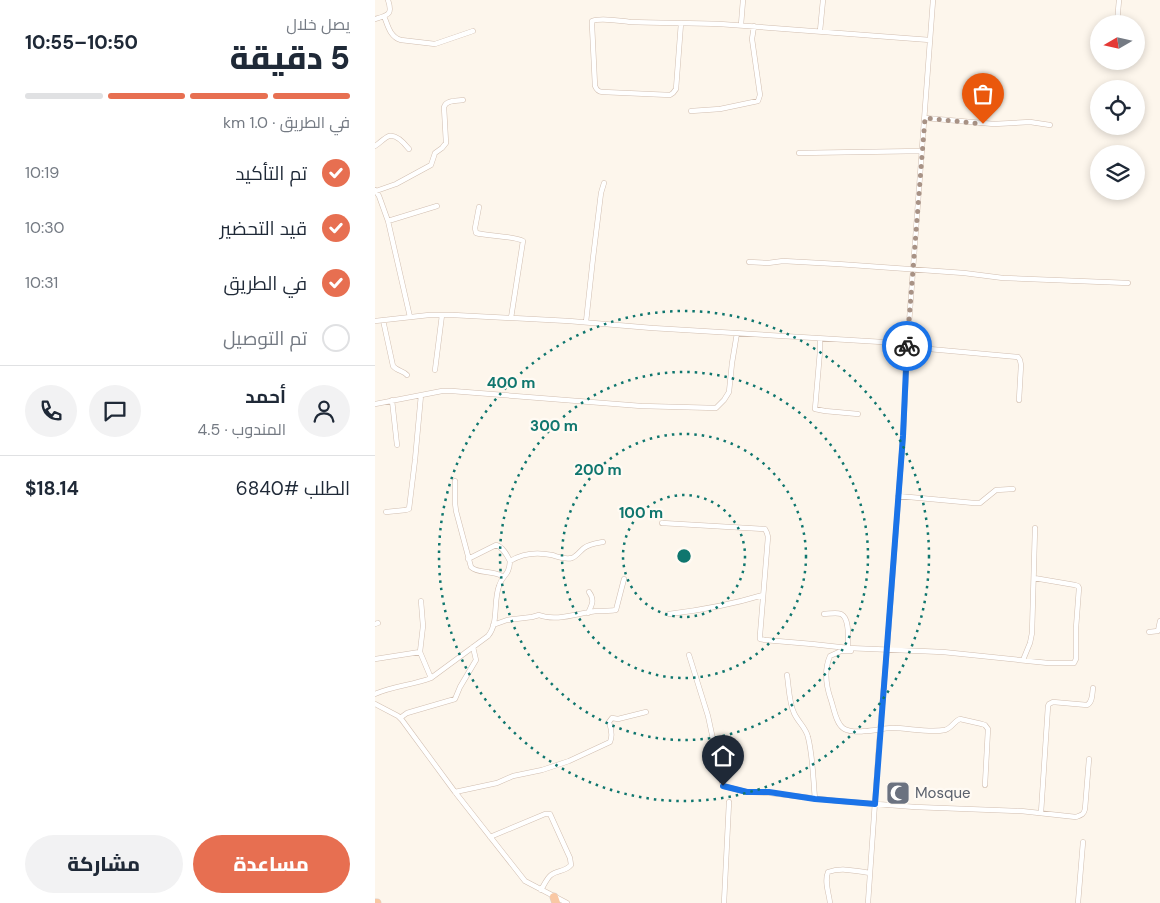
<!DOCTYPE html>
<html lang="ar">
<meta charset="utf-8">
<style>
body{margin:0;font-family:"DM Sans",Cairo,sans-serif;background:#f2f2f3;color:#1f2937;direction:rtl;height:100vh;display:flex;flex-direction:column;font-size:19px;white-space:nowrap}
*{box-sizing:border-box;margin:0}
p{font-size:16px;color:#747a83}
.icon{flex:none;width:28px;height:28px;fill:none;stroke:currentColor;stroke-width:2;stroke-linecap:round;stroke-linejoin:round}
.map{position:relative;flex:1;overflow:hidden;direction:ltr}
.panel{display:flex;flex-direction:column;background:#fff;width:375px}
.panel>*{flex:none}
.needle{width:32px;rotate:261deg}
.fabs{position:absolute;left:715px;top:15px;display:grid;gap:10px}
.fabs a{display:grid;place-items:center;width:55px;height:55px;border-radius:50%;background:#fff;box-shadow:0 2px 8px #0003;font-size:25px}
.pin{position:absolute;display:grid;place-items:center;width:42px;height:42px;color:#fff;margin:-51px -21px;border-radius:50% 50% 50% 0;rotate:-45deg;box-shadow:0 0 5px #0007}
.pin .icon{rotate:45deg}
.courier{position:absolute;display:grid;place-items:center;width:50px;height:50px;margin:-25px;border:4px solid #1a73e8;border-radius:50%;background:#fff;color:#222;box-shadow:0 1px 6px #0007}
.headline em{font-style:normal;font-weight:800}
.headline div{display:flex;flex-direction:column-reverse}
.headline{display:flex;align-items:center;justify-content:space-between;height:85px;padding:0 25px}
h1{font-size:32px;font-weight:800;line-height:38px}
.bar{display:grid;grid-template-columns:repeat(4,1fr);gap:8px 5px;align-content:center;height:60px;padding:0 25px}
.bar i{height:6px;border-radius:4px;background:#e0e1e3}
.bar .active{background:#e76f51}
.bar p{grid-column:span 4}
.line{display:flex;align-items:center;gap:12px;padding:0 25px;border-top:1px solid #e0e1e3}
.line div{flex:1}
.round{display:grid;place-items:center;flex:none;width:52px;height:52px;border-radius:26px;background:#f2f2f3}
ol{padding:0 25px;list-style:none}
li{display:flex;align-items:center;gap:15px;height:55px}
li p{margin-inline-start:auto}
li .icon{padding:5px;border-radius:50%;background:#e76f51;color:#fff;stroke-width:4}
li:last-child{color:#747a83}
li i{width:28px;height:28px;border:2px solid #e0e1e3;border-radius:50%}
.primary-button{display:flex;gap:10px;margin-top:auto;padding:10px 25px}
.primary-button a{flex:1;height:58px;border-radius:30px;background:#e76f51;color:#fff;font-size:20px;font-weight:800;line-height:58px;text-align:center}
.primary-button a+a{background:#f2f2f3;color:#1f2937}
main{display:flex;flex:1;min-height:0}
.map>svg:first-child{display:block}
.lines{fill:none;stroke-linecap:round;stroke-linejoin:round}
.minor-casing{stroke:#d1beb0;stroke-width:5.5}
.trunk-casing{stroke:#dad1cd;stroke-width:9}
.minor{stroke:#fff;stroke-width:4.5}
.trunk{stroke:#f9c8a4;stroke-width:8}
.done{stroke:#a89285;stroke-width:5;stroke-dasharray:0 9}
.route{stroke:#1a73e8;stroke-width:6}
.ring{fill:none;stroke:#0f766e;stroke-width:2.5;stroke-dasharray:2.5 5}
.labels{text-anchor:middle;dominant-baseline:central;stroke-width:4.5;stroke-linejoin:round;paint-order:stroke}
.worship-label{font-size:15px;fill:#5b616d;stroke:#fffaf3;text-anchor:start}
.centre{fill:#0f766e;stroke:#fffaf3;stroke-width:2.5}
.ring-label{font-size:15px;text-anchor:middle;font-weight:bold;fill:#0f766e;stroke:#fffaf3;stroke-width:4.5;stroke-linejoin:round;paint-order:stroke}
</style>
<main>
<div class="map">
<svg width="785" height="903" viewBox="0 0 785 903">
<rect width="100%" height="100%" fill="#fdf6ec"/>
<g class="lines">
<g class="minor-casing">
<path id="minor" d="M9,16C13,26 15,37 26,40L60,44L98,31
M0,19C13,15 18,15 13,0
M306,23L301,89L298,93L295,95L228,92C224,92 222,91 220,86L217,25V21C226,17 245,21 255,22C285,23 315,23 345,24L555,40
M742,23L744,0
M366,25L368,0
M445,31L448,0
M316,111L345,109L383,101L385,95L377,39L379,26
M550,118L619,124L655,122L675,125
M0,146C5,143 9,138 14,136C21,134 30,144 34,149
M424,153L547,151
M0,190L4,196L13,221L35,317
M1,191L21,184L56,165L60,153L67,148L71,143L69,107C71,100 81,101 88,100
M104,207L100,228L101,233C112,236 140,236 148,241L136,318
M13,221L62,206
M374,262L393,263L408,261L463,264L589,273L628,278L753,283
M8,320L18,366C22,371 29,371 32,375
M0,321L54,315H78L194,321L277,328L524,343L533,337
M211,322L218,258L226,193L229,183
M445,339V351L440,409L450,411L483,414
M532,347L643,357L645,360L646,365L644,400
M60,370L67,315
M17,400L22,445
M0,404L67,391H77L266,406L341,408L349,400L354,392L357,363L362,333
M80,481V503L81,511L96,567C103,574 117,570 127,576L128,578
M523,496L599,503H605L621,490L638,489
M11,512L31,510L34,509L40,460L46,395
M287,523L390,529L392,533L393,537L385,635V639L390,640L437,644L473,648L568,652L673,663H699L701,659V628L704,588L703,586L700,585L659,578
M93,559L121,545C128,547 132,555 135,561
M46,601L48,626L45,652L56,678
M213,613C217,605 220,600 214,592
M294,614C328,610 355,605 388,595
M449,614C454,614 461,612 466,614C475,618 473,639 473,648
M0,624L3,623
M118,625L132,620L157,617L164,615C181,622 203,613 221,611C228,611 235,611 241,610L249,579
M774,632L783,631L785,621
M476,651H466L455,656C449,670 451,686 456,700C459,709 461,723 468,728C473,732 484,732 490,731C499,731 508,728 517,728C534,728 553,733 570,730C577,728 579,721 585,719L607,724L610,725L613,729L610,785
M314,655L333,716L348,786L372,792L394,793L463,801L540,807L646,811L701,817C707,815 709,814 710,809L714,759
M0,659L45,652
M648,660L655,643L657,633L660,528
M412,675C414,688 414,702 419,713C423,722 431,728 433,737C438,757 438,778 440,799
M0,694C18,686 38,685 56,678L113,636C124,623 118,602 124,586C128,573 134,577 135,561C148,553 163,552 177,555C184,557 190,560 197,558C202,556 205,551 209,548C214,544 222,543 228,542
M0,704L23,716L27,720L80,792L150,881L192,903
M25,718L32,713L80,699L85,687L101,660L98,647
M80,792L122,783L138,776L167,770L194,761L235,742C238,736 236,728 234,722L237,718L243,719L271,712
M666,813L673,706L674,704L678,702L712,705C718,702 717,694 718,688
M115,837L170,814H175L195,858L196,865C190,872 182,870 176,875C172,878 169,885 166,890
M349,903L354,802
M455,903C454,893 449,882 453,872C467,867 481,871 495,873
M493,903L504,744L512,649L528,436L533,337L558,0
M703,903L708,842"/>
</g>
<g class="trunk-casing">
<path id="trunk" d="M179,897L181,903
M0,903H2"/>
</g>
<use href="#minor" class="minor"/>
<use href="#trunk" class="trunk"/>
</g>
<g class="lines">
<path class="done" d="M532,346L550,118L608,124"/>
<path class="route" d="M348,786L372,792H394L440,799L500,804L528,436L532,346"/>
</g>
<g class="ring">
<circle cx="309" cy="556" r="61"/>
<circle cx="309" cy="556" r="122"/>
<circle cx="309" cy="556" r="184"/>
<circle cx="309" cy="556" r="245"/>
</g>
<defs>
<g id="mosque-square" transform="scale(1.25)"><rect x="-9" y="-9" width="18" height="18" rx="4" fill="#6b7280" stroke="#fffaf3"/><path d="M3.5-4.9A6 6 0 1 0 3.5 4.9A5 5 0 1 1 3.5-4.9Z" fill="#fff"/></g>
</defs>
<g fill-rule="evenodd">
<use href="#mosque-square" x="523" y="793"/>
</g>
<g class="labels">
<g class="worship-label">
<text x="540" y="793">Mosque</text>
</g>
</g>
<circle cx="309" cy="556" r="8" class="centre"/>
<g class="ring-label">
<text x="136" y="388">400 m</text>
<text x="179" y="431">300 m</text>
<text x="223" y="475">200 m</text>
<text x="266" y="518">100 m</text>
</g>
</svg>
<div class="fabs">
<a><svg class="needle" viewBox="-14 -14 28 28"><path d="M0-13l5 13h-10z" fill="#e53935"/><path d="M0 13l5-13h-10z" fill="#747a83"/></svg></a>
<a><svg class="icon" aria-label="locate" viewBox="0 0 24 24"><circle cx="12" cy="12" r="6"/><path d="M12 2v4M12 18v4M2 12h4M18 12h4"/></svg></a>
<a><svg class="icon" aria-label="layers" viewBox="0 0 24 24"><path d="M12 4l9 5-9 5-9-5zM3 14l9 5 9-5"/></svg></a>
</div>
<div class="pin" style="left:608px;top:124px;background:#ea580c"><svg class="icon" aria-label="bag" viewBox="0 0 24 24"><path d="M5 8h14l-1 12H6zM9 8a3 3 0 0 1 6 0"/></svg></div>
<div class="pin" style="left:348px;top:786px;background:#1f2937"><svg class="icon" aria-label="home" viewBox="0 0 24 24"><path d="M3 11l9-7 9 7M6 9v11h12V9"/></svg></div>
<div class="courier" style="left:532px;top:346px"><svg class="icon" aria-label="bike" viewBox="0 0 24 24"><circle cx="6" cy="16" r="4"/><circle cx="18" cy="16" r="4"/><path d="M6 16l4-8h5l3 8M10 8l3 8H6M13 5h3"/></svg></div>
</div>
<section class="panel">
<div class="headline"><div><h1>5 دقيقة</h1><p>يصل خلال</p></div><em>10:50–10:55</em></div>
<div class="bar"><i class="active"></i><i class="active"></i><i class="active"></i><i></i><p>في الطريق · 1.0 km</p></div>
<ol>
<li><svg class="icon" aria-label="check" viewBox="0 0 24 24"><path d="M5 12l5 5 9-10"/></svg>تم التأكيد<p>10:19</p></li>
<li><svg class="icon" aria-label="check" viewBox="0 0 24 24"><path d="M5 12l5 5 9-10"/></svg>قيد التحضير<p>10:30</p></li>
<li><svg class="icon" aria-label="check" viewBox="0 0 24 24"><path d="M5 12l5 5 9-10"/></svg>في الطريق<p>10:31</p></li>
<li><i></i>تم التوصيل</li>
</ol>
<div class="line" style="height:90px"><a class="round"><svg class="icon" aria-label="person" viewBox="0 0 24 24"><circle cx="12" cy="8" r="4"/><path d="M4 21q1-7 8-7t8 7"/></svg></a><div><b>أحمد</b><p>المندوب · 4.5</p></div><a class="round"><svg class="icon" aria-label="chat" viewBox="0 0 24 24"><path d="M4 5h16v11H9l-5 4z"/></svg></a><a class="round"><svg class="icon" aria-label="phone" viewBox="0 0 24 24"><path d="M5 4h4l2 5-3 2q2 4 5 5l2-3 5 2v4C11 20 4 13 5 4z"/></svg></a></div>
<div class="line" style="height:65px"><div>الطلب #6840</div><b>$18.14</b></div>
<div class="primary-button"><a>مساعدة</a><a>مشاركة</a></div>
</section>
</main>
